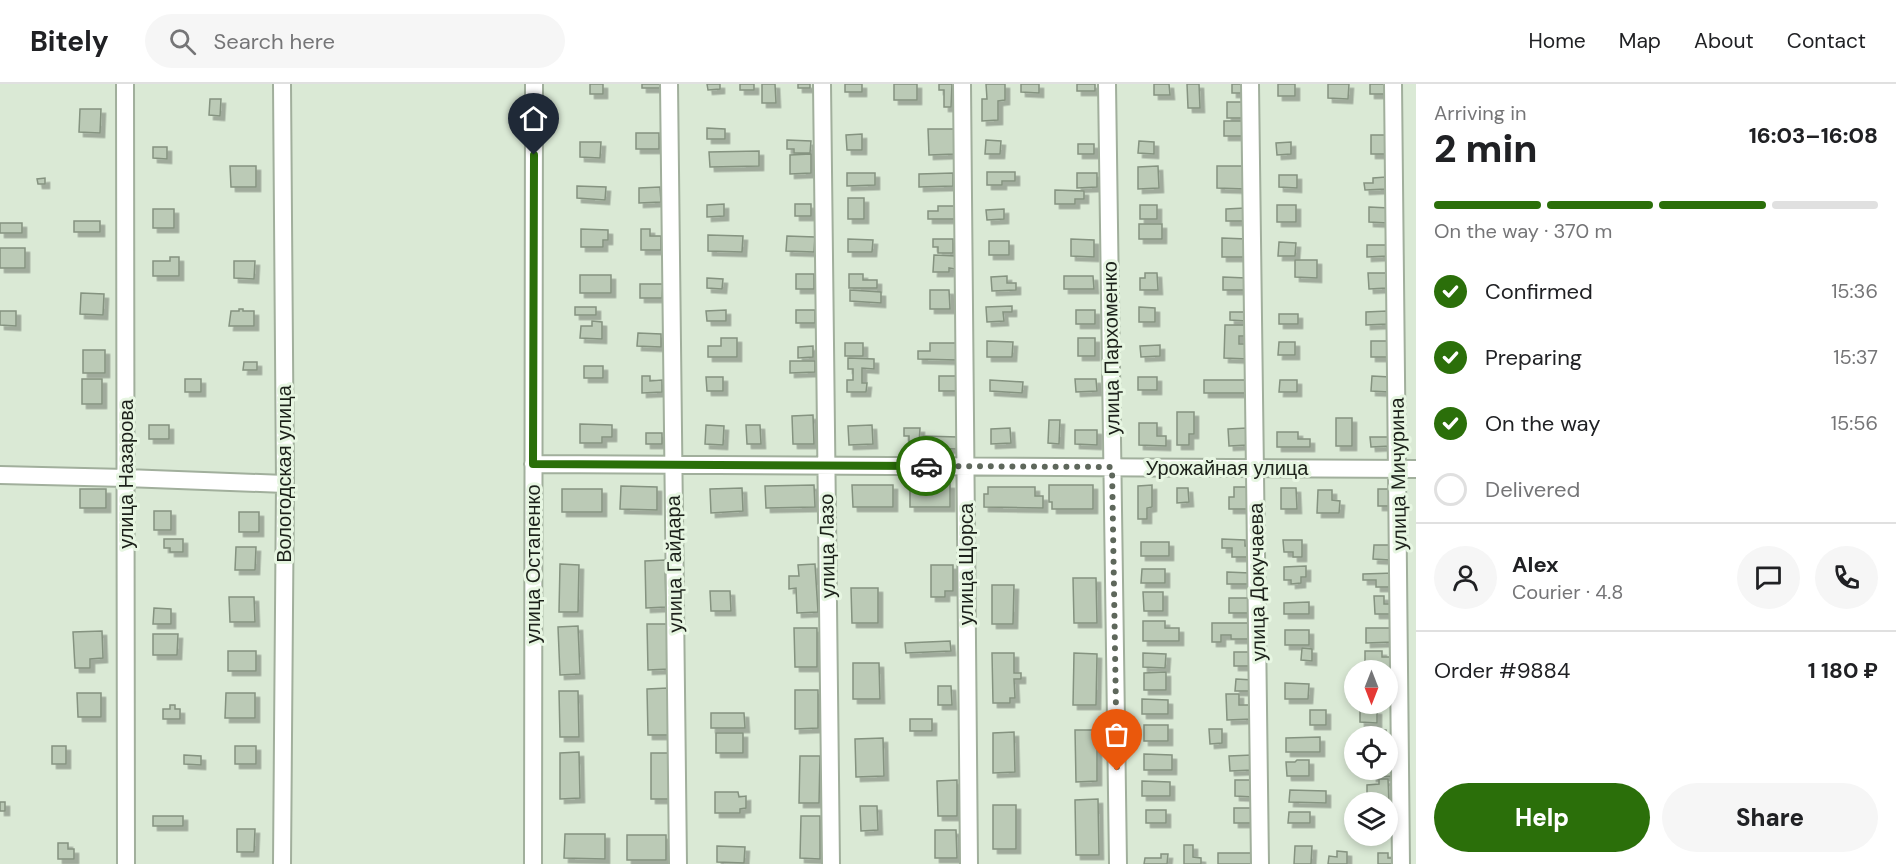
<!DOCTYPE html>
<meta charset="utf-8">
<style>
body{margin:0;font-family:"DM Sans",sans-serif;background:#f6f6f6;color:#202124;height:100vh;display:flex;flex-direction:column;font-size:22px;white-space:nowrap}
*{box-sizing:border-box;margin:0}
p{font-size:20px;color:#757577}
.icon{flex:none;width:33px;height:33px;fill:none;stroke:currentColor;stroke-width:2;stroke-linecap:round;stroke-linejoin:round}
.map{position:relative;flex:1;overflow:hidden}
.panel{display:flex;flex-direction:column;background:#fff;width:480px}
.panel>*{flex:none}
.needle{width:39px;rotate:180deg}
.controls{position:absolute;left:1344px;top:576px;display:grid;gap:12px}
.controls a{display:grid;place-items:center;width:54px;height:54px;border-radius:50%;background:#fff;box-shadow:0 3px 9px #0003;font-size:30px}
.pin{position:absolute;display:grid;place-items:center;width:51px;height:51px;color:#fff;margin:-62px -26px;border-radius:50% 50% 50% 0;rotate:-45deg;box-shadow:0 0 6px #0007}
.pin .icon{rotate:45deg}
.courier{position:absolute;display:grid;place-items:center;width:60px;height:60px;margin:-30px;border:4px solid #2b6f0a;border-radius:50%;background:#fff;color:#222;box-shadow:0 2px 8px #0007}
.headline em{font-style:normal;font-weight:800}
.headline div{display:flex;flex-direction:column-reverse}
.headline{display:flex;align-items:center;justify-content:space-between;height:102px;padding:0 18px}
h1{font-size:39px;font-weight:800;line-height:45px}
.bar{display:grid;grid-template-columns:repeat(4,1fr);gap:9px 6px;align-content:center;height:72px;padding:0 18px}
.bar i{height:8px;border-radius:4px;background:#e0e0e0}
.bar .on{background:#2b6f0a}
.bar p{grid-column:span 4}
.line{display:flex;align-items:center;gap:15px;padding:0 18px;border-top:2px solid #e0e0e0}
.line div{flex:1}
.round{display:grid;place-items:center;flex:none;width:63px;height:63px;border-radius:32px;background:#f6f6f6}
ol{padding:0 18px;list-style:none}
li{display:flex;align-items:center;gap:18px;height:66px}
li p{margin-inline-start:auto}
li .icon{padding:6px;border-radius:50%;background:#2b6f0a;color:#fff;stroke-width:4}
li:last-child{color:#757577}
li i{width:33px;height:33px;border:3px solid #e0e0e0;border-radius:50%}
.primary-button{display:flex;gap:12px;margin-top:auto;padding:12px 18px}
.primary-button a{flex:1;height:69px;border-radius:36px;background:#2b6f0a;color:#fff;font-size:24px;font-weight:800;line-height:69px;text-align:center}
.primary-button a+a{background:#f6f6f6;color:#202124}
header{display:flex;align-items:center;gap:36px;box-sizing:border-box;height:84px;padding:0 30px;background:#fff;border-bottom:2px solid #e0e0e0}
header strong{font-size:28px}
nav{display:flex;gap:33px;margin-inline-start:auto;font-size:21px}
.search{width:420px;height:54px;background:#f6f6f6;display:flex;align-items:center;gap:15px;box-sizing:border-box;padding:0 21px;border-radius:33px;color:#757577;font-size:22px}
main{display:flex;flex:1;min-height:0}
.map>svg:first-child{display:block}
.building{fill:#bbcab6;stroke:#859380;stroke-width:1.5;filter:url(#shadow)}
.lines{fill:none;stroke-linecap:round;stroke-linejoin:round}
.minor-casing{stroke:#a1af9c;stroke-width:20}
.minor{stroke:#fff;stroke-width:16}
.done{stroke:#5e675b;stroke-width:6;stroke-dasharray:0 10.8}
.route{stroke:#2b6f0a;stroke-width:8}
.labels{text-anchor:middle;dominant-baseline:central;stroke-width:6;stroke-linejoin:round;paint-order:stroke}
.street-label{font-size:20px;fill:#1c211a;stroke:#e7f6e2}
</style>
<header>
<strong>Bitely</strong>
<div class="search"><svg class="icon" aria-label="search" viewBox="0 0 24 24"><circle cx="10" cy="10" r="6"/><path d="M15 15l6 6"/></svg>Search here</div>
<nav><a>Home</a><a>Map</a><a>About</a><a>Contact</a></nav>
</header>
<main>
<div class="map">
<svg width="1416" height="780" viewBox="0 0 1416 780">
<defs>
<filter id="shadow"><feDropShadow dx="4.5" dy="4.5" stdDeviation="0" flood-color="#0004"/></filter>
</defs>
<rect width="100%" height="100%" fill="#dae9d5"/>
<path class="building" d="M590,0H603V10H590Z
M642,0H660V4H642Z
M707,0H720V5L708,6Z
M740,0H754V6H740Z
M762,0H775L776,19H762Z
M798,0H810V4H798Z
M845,0H862V8H845Z
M894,0H917V16H894Z
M939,0H952L951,23H944V6H939Z
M986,0H1005V16L998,17V36L982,37V15H987Z
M1021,0H1039V9L1021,8Z
M1077,0H1095V7H1077Z
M1154,0H1169L1170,11H1154Z
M1187,0H1199L1200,24H1188Z
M1232,0H1244V9H1232Z
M1278,0H1295V12H1278Z
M1328,0H1349L1348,15L1328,14Z
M1370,0H1387V10H1370Z
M210,15H221L220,32L209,31Z
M1227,18H1244L1243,34H1227Z
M80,25H101L100,49L79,48Z
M1224,37H1245V52H1224Z
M707,44L725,45V55H707Z
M928,45H954L955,70L929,71Z
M636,49H659V65H636Z
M862,50V66H847L846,51Z
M1371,51H1386V70H1371Z
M787,56L811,57L810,69H794V65H787Z
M986,56L1001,57L1000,70H985Z
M1139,57L1154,58V70L1138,69Z
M580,58H601L600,74L580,73Z
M1291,58V70L1277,71L1276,59Z
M1078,60H1094V70H1078Z
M153,63H167V75L153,74Z
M759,67V82L710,83L709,68Z
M811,70V89L790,90V71Z
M230,82H256V103H231Z
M1158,82L1159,104L1138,105V83Z
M1217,82H1246V105L1217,104Z
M987,88H1015V97H1002V101H987Z
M847,89H875V101L847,102Z
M953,89V102L919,103V90Z
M1077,89H1097V103L1077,104Z
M1279,91H1297V104L1279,103Z
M1386,93V105L1365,106L1364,99H1373V94Z
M45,94V100H38L37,95Z
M577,102L606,103L605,116L577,114Z
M660,103L661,118L639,119V104Z
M1055,106L1084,107V115H1075V120H1055Z
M848,114H864V135H848Z
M724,120V132L707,133V121Z
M795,120H811V132H795Z
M1140,121H1157V135H1140Z
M1277,121H1296V138H1277Z
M938,122H955V135H928V127H938Z
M1369,123L1389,124L1388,139L1369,138Z
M1245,124V137H1226V125Z
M153,125H174V144H153Z
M1004,125V135L987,136L986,126Z
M74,137H100V148H74Z
M0,139H22V149H0Z
M1139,140H1162V155H1139Z
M581,145L608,146V156H603V163H581Z
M641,145H650V152H661V166H641Z
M708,151L743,152L742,168L708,167Z
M787,152L815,153L814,168L786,167Z
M1222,154L1247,155V173H1222Z
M848,155L873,156L872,168H848Z
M933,155H953V169H938V163H933Z
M1071,155L1094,156V173L1071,172Z
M989,157H1009V171H989Z
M1279,158L1296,159L1295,172H1278Z
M1367,161H1388V172L1367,173Z
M0,164H25V184H0Z
M934,171L956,172L955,185L949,184V188H933Z
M170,173H179V192H153V177H170Z
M1295,176H1317V194L1295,193Z
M234,177H255L254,195L234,194Z
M1145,189H1157L1158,206H1140V194H1145Z
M1368,189H1387V204L1369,205Z
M796,190H814V205H796Z
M849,190H863V196H877V204H849Z
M580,191H611V209H580Z
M1007,192V199H1016V206L992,207L991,193Z
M1064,192H1093L1094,205H1064Z
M1223,193L1246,194V206H1223Z
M707,194L723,195L722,205L707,204Z
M640,200H663L662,214H640Z
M850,206L881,208V219L850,217Z
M930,206H949L950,225H930Z
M81,209L104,210L103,231L80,230Z
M1012,222V228H1003L1004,237L987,238L986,223Z
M575,223H596V231H575Z
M1139,223L1155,224V238H1139Z
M239,225H243V227H254V242H229L231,227H239Z
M726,226V237H707L706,227Z
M796,226H815V239H796Z
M1076,226H1095V240H1076Z
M0,227H16V242L0,241Z
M1387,227V240L1366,241V228Z
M1230,228H1247V237L1230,236Z
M1279,230H1298V240H1279Z
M592,237L602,238V255L580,254L581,242H592Z
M1225,241H1248V252H1239V260H1249V275L1224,274Z
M638,249L661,250V263L637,262Z
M721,254H737V273H708V262H721Z
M1078,254H1095V272H1078Z
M987,257L1013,258L1012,273H987Z
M1371,257H1388V273H1371Z
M1279,258H1295V271H1278Z
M845,259H863V272H845Z
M930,259H957V276L918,275V267H930Z
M1160,261V272L1141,273L1140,262Z
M813,262V273L798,274V263Z
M83,266H105V289H83Z
M848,274L874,275V285L862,284V299H867L866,308H847V296H853V285H848Z
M790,277H815V288L790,289Z
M244,278H257V286H243Z
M584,282H603V294H584Z
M642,292H650V297L662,296V308L642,309Z
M939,292H956V307H939Z
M1372,292L1390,293L1389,308L1371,307Z
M706,293H723V307H707Z
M1138,293H1157V306H1138Z
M82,295H102V320H82Z
M185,295H201V308H185Z
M1075,295H1096L1097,307L1076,308Z
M990,296L1023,298L1022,309L990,307Z
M1204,296H1247V309H1204Z
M1280,296H1297V308H1279Z
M1177,328H1194V350H1189V361H1177Z
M813,331L814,360H793L792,332Z
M1336,334H1352V362H1336Z
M1049,336H1060L1059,360L1048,359Z
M1139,339H1157V352H1166V362L1139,361Z
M580,340L612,341V353H602V359H580Z
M149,341H169V355H149Z
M706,341L724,342L723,361L705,360Z
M746,341H760L761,360H747Z
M872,341L873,360L849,361L848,342Z
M904,344H920L919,360H909V352H904Z
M1010,344L1011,359L991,360V345Z
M1247,344L1248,361L1229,362L1228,345Z
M1075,346H1097V361L1075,360Z
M1277,348H1298V355H1310V363H1277Z
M646,349H662V360H646Z
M923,352L958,353V365L922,364Z
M1370,353H1390L1391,362L1371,363Z
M910,400H950V423H910Z
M814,401L815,423L766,424L765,402Z
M852,401H893V423H853Z
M1049,401H1093V425H1052V418H1049Z
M1152,401V423L1147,424V435H1138V402Z
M621,402L657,403V426L620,425Z
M988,403H1035V412H1043V424L984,423V410H988Z
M1234,403H1248L1247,425H1229V413H1234Z
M742,404L743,427L711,429L710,405Z
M1177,404H1188L1189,418L1177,419Z
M1281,404H1296L1297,425H1281Z
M80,405H106V424H80Z
M562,405H602V428H562Z
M1378,405H1391V422H1378Z
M1318,406H1332V416L1340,417L1339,429H1317Z
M154,427H171V446H154Z
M239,428H259V448H239Z
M164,455H183V468H170V464H164Z
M1222,455L1245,456V462H1249V473H1232V464H1222Z
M1283,456H1302V473H1293V468H1284Z
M1141,458H1169V472H1141Z
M1374,461H1390V476L1373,475Z
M236,463H256L255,486H235Z
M665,476L666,523L646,524L645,477Z
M560,480L579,481L578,528H559Z
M815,480L818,528L797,529L796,504L789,505V492H799L798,481Z
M931,481H953V507H945V513H931Z
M1306,482V493H1301V499L1291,500V496H1284V483Z
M1142,485H1165V499H1141Z
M1227,488L1250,489V500H1227Z
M1394,489V503H1376V496H1363V490Z
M1073,494H1096L1097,539H1074Z
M992,501H1014L1013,540H992Z
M851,504H878V539H852Z
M710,507H730L731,527H711Z
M1143,508H1163V527H1144Z
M1374,512H1384V520H1391L1392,530H1375Z
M229,513H254L255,538H230Z
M1229,514H1250V529H1229Z
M1309,518V530H1284V519Z
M154,524L171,525V540H153Z
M1143,537H1165V544H1179V557H1143Z
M1212,539H1250L1251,555H1231V551H1221V558H1212Z
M647,540H668L669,585L648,586Z
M578,542L580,590L560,591L558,543Z
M794,544H817V583H795Z
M1366,544H1392L1393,558L1366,559Z
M1285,546H1309V561H1285Z
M102,547L103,574L90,575V584H75L73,548Z
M153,550H178L177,571H153Z
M950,557L951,567L906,569L905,559Z
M1302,564L1312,565V577L1301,576Z
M228,567H256V587H228Z
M1365,567H1382V573H1393V584H1365Z
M1234,568H1249V582H1234Z
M992,569H1014V589H1021V595H1014L1015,614H1010V619H993Z
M1074,569L1097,570L1096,621H1073Z
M1143,569L1166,570L1165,584L1143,583Z
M853,579H879L880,615H853Z
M1166,588V606H1144V589Z
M1236,595L1253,596L1252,607H1235Z
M1388,597L1394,598V612H1388Z
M1285,599L1309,600L1308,615H1285Z
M938,602H951L952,621H938Z
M668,604L669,651H648L647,605Z
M795,606H818V644L795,645Z
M559,607H578L579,653H560Z
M77,609H101V633H78Z
M226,609H255V634H225Z
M1226,610H1239V621H1253V635L1227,636Z
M1142,615L1168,616V630H1142Z
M170,621H175V625H180V635H163V625H170Z
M1310,626H1326V641H1310Z
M1360,626H1377V639L1360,638Z
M711,629H744L745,644H711Z
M910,635H932V647H910Z
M1144,641H1168V657H1144Z
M1209,645H1222V659L1210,660Z
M1075,646H1097V697L1076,698Z
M1386,646V652H1364V647Z
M1014,648L1015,688L993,689V649Z
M716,649H743V669H716Z
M1320,653V668H1286V654Z
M1388,653H1395V665L1388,666Z
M883,654L884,692L856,693L855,655Z
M52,662H66V680H52Z
M235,662H256V680H235Z
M579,668L580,714L560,715V669Z
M651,669H668L669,715H651Z
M1144,670L1172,671V686H1144Z
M184,671L201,672V681L184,680Z
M1252,671V686L1230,687L1229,672Z
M800,672H820L819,719H799Z
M1297,676H1309V692H1287L1286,678H1295Z
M1388,676V679H1396V692L1372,693V686H1388Z
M1379,695H1388L1389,720L1388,718H1367V701L1379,700Z
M957,696V732H938L937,697Z
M1235,696H1254V713L1235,712Z
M1142,697L1170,698V712H1142Z
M1290,706L1326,707V719L1289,718Z
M715,708H738L739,713L746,712V724L740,725V729H715Z
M1098,715L1099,771H1076L1075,716Z
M0,718H5V727H0Z
M993,721H1016V765H993Z
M860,722H877L878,746L861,747Z
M1234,724H1252V739H1234Z
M1146,726H1166V739H1146Z
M1289,728H1310V739H1288Z
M153,732H183V742H153Z
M801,732H820V775L800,774Z
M1388,733H1396V745H1388Z
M237,745H255L254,768H237Z
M935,746H956L957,774H935Z
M565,750H605V775L564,774Z
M627,751H666V776H627Z
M58,759H68V765H74V775H58Z
M1184,761H1193V773L1201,774V780H1184Z
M717,762L745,763L744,779L717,778Z
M1295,762H1312L1311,780H1294Z
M1337,767L1347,768V780H1328L1329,772L1337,773Z
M1218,769H1251V780H1218Z
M1378,769H1388V774H1399V780H1378Z
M1161,770H1168L1167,780H1144L1145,774H1161Z"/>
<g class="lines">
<g class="minor-casing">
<path id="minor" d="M125,0L126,780
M669,0L678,780
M822,0L831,780
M962,0L969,780
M1107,0L1118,780
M1250,0L1260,780
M1393,0L1401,780
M533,380L1416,385
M0,391L126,394L285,400
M282,780L285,400L282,0
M533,780L534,0"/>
</g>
<use href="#minor" class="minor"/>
</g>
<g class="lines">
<path class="done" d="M926,382L1112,383L1117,687"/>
<path class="route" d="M534,71L533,380L926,382"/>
</g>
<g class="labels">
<g class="street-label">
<text transform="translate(1111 264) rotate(-91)">улица Пархоменко</text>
<text x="1227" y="384">Урожайная улица</text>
<text transform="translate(126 390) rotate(-90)">улица Назарова</text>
<text transform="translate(284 390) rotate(-90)">Вологодская улица</text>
<text transform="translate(1398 390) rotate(-91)">улица Мичурина</text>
<text transform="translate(827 462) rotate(-91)">улица Лазо</text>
<text transform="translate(533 480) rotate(-90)">улица Остапенко</text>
<text transform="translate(674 480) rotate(-91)">улица Гайдара</text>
<text transform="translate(966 480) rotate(-90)">улица Щорса</text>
<text transform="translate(1257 498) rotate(-91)">улица Докучаева</text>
</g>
</g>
</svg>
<div class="controls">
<a><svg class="needle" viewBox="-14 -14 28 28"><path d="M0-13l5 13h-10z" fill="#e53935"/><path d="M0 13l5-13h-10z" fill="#757577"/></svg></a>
<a><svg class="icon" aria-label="locate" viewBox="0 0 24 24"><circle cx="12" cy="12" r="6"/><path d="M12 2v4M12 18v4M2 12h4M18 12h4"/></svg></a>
<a><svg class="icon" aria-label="layers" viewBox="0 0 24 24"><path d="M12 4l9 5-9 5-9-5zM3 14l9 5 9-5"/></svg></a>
</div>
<div class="pin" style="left:1117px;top:687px;background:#ea580c"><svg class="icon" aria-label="bag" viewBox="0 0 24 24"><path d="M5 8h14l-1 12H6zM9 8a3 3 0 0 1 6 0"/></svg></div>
<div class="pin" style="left:534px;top:71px;background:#1f2937"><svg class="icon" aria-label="home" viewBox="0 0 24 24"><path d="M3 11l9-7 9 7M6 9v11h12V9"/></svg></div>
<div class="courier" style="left:926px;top:382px"><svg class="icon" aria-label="car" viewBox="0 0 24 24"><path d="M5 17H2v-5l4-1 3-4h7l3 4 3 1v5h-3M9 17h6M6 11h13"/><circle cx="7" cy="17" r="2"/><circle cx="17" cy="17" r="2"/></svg></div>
</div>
<section class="panel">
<div class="headline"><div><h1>2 min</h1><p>Arriving in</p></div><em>16:03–16:08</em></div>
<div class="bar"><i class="on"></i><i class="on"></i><i class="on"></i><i></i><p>On the way · 370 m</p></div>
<ol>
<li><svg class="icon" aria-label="check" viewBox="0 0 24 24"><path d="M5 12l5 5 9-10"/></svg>Confirmed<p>15:36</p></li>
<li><svg class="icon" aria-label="check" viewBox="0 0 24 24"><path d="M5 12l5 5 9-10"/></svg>Preparing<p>15:37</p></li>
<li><svg class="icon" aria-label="check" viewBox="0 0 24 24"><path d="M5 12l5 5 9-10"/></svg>On the way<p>15:56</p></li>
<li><i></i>Delivered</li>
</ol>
<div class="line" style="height:108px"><a class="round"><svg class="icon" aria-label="person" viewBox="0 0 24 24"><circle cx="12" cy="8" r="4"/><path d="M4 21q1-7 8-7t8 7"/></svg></a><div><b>Alex</b><p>Courier · 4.8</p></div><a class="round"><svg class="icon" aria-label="chat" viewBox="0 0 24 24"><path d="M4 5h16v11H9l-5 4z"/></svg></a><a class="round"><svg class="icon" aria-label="phone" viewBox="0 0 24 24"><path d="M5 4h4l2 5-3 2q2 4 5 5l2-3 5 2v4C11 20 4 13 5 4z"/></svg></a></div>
<div class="line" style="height:78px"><div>Order #9884</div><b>1 180 ₽</b></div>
<div class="primary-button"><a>Help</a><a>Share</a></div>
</section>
</main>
